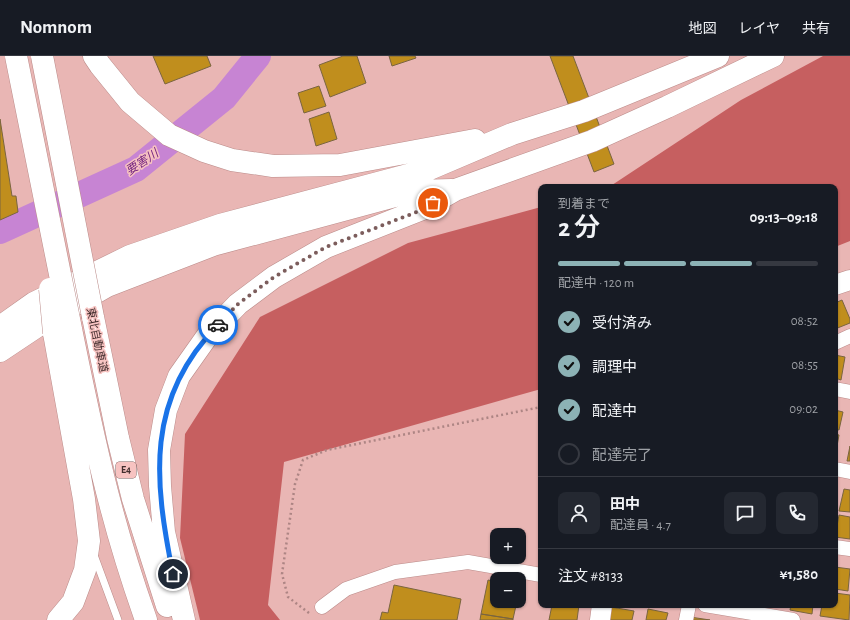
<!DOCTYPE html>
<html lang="ja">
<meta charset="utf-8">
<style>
body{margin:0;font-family:"Alegreya Sans","Noto Sans JP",sans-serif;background:#242831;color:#f1f3f6;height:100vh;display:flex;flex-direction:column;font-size:15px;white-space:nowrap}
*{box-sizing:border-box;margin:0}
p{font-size:13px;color:#9ea1a6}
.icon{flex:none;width:22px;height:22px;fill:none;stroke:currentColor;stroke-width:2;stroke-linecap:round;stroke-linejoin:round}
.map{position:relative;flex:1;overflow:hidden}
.drawer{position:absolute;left:538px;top:128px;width:300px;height:424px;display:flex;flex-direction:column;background:#171b24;border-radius:8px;box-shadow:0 1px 3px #0004}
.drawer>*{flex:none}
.controls{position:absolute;left:490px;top:472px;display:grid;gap:8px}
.controls a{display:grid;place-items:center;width:36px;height:36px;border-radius:8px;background:#171b24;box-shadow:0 1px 3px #0004;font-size:20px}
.pin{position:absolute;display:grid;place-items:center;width:34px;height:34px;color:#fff;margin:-17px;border:2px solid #fff;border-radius:50%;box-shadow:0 1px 4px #0007}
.courier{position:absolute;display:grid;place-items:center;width:40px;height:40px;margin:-20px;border:3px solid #1a73e8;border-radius:50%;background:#fff;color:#222;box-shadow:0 1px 5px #0007}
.head em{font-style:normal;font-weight:600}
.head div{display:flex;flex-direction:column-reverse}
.head{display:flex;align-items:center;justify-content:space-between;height:68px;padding:0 20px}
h1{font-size:26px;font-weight:600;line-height:30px}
.bar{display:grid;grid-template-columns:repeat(4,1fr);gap:6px 4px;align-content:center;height:48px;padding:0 20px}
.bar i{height:5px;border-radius:3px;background:#363941}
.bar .active{background:#8cb2b5}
.bar p{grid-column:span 4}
.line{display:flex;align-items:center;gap:10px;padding:0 20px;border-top:1px solid #363941}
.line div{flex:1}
.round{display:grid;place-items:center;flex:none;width:42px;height:42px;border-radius:8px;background:#242831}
ol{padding:0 20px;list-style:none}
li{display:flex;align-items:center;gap:12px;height:44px}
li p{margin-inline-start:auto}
li .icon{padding:4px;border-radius:50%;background:#8cb2b5;color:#111;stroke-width:4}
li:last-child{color:#9ea1a6}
li i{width:22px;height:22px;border:2px solid #363941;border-radius:50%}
header{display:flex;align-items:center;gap:24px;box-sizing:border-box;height:56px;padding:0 20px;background:#171b24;border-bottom:1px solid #363941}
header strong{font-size:19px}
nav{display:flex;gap:22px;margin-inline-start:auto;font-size:14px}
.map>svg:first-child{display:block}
.forest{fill:#c65f60}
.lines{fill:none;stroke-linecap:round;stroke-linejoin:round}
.river{stroke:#c784d3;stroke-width:26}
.building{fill:#c08e1d;stroke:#7a6540}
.lane-casing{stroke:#bb8b89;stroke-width:8}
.street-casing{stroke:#bb8b89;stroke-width:15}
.secondary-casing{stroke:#bb8b89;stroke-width:21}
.highway-casing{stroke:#bb8b89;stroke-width:23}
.path{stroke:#ad8584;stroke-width:2.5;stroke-dasharray:2 3;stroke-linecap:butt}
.lane{stroke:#fff;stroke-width:7}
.street{stroke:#fff;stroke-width:14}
.secondary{stroke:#fff;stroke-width:20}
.highway{stroke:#fff;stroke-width:22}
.highway-bridge-casing{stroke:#bb8b89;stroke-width:23;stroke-linecap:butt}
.highway-bridge{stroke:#fff;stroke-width:22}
.done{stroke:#7c5d5c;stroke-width:4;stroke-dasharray:0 7.2}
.route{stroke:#1a73e8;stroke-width:5}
.labels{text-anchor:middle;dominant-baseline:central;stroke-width:3;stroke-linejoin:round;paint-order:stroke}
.shield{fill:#f7c3c1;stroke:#785a59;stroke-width:1}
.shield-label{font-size:10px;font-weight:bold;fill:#412d2d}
.street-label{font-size:11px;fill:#412d2d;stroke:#f7c3c1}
.water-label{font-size:12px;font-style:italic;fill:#732381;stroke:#f7c3c1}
</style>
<header>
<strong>Nomnom</strong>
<nav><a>地図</a><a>レイヤ</a><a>共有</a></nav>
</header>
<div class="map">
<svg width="850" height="564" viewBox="0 0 850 564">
<rect width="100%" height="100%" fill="#e9b6b4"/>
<path class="forest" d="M823,0H850V185L835,191V131H609L741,44Z
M541,151V333L284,406L268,549L280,564H200L180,482L185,378L260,261L408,187Z"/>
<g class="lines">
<path class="river" d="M0,175L136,113L224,42L258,0"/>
</g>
<path class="building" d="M153,0H207L211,10L165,28Z
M343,0H357L366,27L330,41L319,9Z
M389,0H415L416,2L392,10Z
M550,0H573L614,108L594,116Z
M319,30L326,50L304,57L298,37Z
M329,56L337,83L316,90L309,63Z
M0,63L12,140H16L18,156L0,164Z
M842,244L850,263V267L835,273V247Z
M835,299L845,301L841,324L835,322Z
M835,354L843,356L839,374L835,373Z
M835,378L839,379L835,401Z
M850,390V405H847Z
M844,433L850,434V456L839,455Z
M839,459L850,461V483L835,481Z
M835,511L850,513L848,535L835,533Z
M488,524L497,526V545H517L513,563L481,558Z
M394,529L461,543L457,564H380L382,556L388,557Z
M835,537L850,539L849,564L820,560L822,549H835Z
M552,549H579L577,564H549Z
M791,549H813L812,558L790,554Z
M611,551L634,555L632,564H608Z
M648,553L668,557L666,564H646Z
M481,558L513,563V564H480Z
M690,561L710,564H690Z"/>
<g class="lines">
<g class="lane-casing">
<path id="lane" d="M94,499L118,564"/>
</g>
<g class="street-casing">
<path id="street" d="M835,287L850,280
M835,333L850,336
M835,413L850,416
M835,491L850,493
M705,549L793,564
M322,551L346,533L395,516L468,506L541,519
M686,564L689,549"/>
</g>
<g class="secondary-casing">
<path id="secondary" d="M835,229L850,224
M600,564L602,549"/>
</g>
<g class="highway-casing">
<path id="highway" d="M94,0L100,9L130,46L169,79L204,95L232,104L273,110L340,109L475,84
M93,261L118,382L133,443L167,550
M0,271L34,247L130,200L220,169L427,114L512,78L584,55L718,0
M71,273C83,332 95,392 111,451C121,489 133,527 146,564
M54,277L84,443L89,485L85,514L73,546L58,564
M0,295L36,271L107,230L213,189L414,135L452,134
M184,564L164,476L160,430L159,394L166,354L179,320L208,279L238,248L274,221L326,191L422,153L455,134L592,85L667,51L773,0"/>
</g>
<path class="path" d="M309,557L288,541L282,518L295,428L303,404L327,394L541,351"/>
<use href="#lane" class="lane"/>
<use href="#street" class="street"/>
<use href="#secondary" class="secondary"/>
<use href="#highway" class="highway"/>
<g class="highway-bridge-casing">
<path id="highway-bridge" d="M16,0L71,273
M42,0L93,261
M50,233L54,277"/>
</g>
<use href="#highway-bridge" class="highway-bridge"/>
</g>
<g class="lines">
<path class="done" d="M218,269L238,248L274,221L326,191L422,154L433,147"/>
<path class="route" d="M173,518C154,424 145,343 218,269"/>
</g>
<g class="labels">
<rect class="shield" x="116" y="406" width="20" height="16" rx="3"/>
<g class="shield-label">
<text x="126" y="414">E4</text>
</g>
<g class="street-label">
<text transform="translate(97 284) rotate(78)">東北自動車道</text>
</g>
<g class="water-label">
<text transform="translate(142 106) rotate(-34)">要害川</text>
</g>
</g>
</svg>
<div class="controls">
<a>+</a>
<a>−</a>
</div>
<div class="pin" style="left:433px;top:147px;background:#ea580c"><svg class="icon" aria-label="bag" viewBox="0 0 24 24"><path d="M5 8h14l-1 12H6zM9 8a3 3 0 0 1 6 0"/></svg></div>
<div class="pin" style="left:173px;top:518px;background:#1f2937"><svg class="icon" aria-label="home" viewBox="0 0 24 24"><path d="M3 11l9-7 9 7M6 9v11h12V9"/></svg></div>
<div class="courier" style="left:218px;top:269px"><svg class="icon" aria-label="car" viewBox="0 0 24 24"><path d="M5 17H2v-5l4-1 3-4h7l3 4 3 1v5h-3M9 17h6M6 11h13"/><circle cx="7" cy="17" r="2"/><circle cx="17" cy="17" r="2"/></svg></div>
<section class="drawer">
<div class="head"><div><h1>2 分</h1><p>到着まで</p></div><em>09:13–09:18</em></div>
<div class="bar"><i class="active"></i><i class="active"></i><i class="active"></i><i></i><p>配達中 · 120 m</p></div>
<ol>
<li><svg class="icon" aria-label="check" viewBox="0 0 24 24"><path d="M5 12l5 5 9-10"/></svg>受付済み<p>08:52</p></li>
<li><svg class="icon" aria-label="check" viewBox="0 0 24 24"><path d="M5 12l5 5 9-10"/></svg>調理中<p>08:55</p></li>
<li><svg class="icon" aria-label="check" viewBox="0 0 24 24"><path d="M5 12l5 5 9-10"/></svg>配達中<p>09:02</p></li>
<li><i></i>配達完了</li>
</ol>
<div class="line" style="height:72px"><a class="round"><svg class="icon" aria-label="person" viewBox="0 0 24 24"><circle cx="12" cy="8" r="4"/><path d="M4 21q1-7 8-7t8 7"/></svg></a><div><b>田中</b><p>配達員 · 4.7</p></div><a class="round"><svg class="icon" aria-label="chat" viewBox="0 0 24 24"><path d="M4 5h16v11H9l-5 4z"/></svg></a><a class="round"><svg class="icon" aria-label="phone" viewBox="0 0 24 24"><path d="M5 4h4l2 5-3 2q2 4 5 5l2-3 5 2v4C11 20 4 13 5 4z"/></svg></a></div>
<div class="line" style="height:52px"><div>注文 #8133</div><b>¥1,580</b></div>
</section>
</div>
